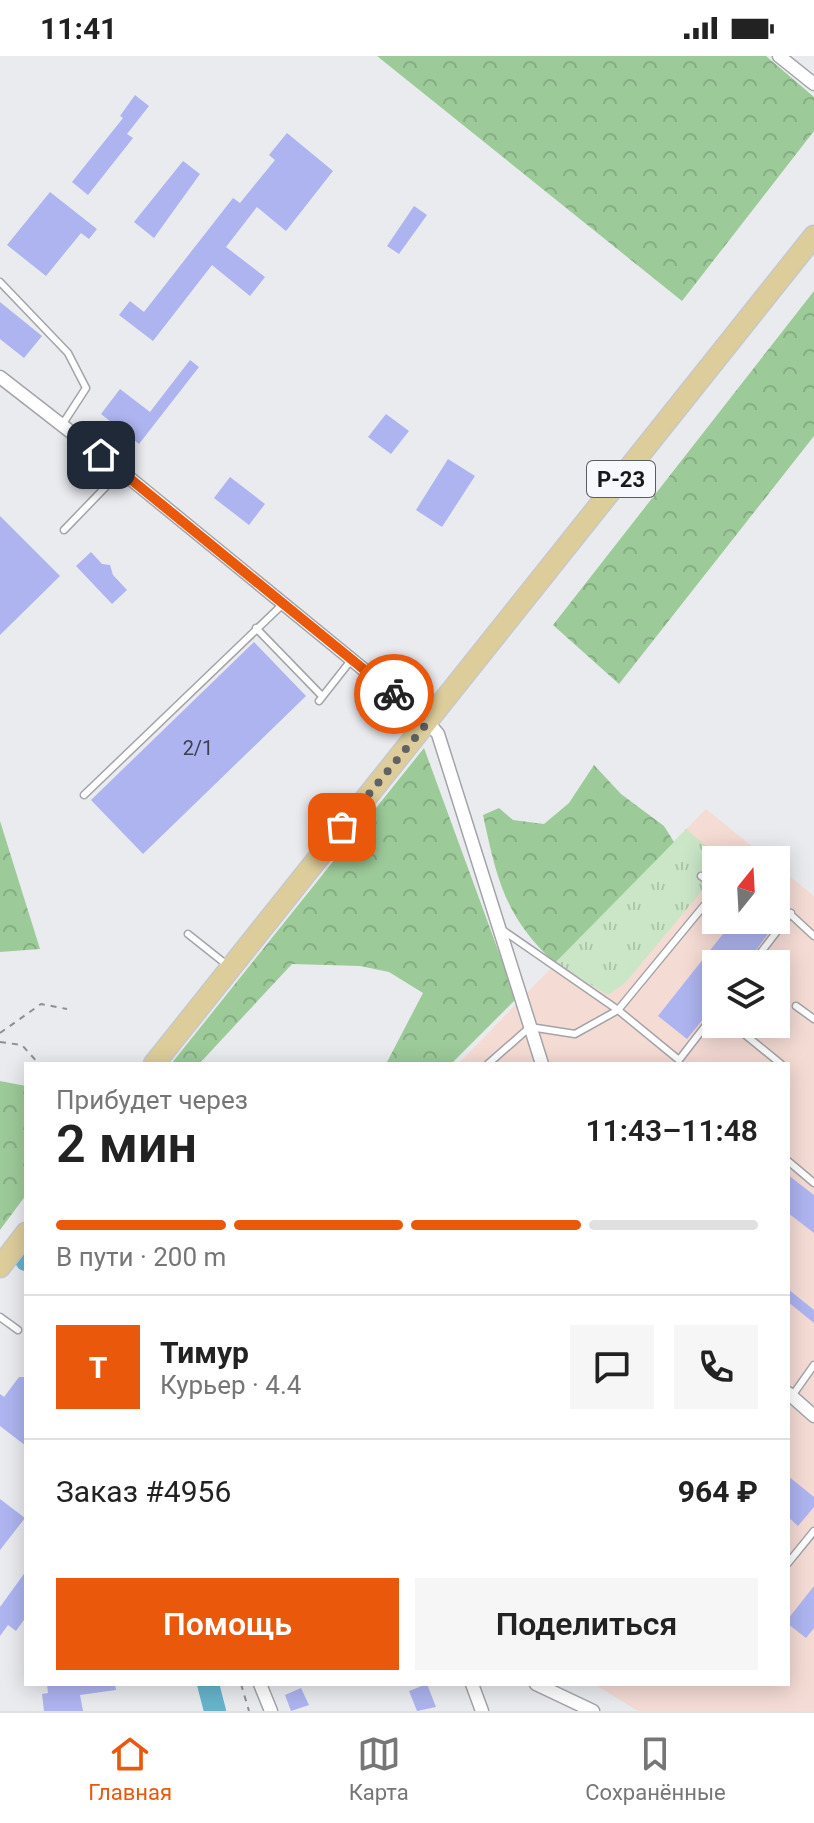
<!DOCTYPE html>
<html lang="ru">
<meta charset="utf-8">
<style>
body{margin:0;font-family:Roboto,sans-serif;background:#f6f6f6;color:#222;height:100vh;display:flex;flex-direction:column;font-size:30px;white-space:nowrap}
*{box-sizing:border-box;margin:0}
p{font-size:26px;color:#767676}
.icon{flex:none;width:44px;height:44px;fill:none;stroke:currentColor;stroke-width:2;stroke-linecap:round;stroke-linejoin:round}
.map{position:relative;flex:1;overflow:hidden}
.details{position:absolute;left:24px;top:1006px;width:766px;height:624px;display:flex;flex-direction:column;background:#fff;border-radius:0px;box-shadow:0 4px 20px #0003}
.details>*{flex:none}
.needle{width:52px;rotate:18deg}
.controls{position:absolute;left:702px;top:790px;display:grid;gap:16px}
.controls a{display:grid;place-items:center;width:88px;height:88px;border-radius:0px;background:#fff;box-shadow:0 4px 20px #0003;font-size:40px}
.pin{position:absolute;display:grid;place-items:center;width:68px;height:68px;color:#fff;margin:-34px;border-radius:16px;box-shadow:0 4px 12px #0006}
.courier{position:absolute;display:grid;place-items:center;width:80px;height:80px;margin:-40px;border:6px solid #ea580c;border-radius:50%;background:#fff;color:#222;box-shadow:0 2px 10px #0007}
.headline em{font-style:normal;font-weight:600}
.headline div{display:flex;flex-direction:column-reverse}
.headline{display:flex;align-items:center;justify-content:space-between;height:136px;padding:0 32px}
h1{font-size:52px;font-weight:600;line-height:60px}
.bar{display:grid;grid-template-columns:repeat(4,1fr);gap:12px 8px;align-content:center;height:96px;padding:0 32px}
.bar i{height:10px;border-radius:6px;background:#e0e0e0}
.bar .current{background:#ea580c}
.bar p{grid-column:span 4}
.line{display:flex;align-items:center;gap:20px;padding:0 32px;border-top:2px solid #e0e0e0}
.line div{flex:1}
.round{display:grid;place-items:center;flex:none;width:84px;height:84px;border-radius:0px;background:#f6f6f6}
.primary-button{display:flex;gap:16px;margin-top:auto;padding:16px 32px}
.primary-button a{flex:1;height:92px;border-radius:0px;background:#ea580c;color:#fff;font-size:32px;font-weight:600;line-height:92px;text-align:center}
.primary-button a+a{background:#f6f6f6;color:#222}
.status{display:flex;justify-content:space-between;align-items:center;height:56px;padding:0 40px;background:#fff;direction:ltr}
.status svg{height:22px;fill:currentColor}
.dock{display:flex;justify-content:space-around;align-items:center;height:112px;border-top:2px solid #e0e0e0;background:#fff;font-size:22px;color:#767676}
.dock a{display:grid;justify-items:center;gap:4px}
.dock .current{color:#ea580c}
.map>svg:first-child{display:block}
.medical{fill:#f4dbd4;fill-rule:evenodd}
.grass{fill:url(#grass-tufts)}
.forest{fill:url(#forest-crowns)}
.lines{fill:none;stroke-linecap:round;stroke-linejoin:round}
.river{stroke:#67b4cc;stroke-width:22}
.building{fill:#adb4ef}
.lane-casing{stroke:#a3a4a9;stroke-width:9}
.street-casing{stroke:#a3a4a9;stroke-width:15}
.primary-casing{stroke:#c8c8c8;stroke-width:23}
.path{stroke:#8e8f92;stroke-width:2;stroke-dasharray:6 6;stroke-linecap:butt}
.lane{stroke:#fff;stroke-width:6}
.street{stroke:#fff;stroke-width:12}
.primary{stroke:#ddcd9b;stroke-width:20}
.done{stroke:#626265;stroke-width:8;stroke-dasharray:0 14.4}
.route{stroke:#ea580c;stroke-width:10}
.labels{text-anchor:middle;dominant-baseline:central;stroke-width:6;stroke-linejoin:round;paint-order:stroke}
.number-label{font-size:20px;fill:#3d404f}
.shield{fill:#f7f8fd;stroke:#5b5c5e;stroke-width:2}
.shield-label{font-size:22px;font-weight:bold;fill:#18191a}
</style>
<div class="status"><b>11:41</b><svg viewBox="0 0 49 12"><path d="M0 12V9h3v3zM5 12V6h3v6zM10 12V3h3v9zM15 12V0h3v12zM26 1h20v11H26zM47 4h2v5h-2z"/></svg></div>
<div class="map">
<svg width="814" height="1655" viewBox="0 0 814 1655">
<defs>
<pattern id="grass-tufts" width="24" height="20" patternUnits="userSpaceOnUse" patternTransform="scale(2)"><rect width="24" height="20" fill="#cae6c7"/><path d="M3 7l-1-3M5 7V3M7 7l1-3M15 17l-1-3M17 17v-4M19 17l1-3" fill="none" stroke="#adc5aa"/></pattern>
<pattern id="forest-crowns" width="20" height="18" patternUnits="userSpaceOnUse" patternTransform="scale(2)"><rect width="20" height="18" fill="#9dca99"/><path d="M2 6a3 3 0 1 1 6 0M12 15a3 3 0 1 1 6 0" fill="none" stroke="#86ad83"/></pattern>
</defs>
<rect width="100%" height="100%" fill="#eaebef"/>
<path class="medical" d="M706,753L769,804H716V864H776V809L814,840V1655H638L594,1628H788V1008H458ZM716,908H776V968H716Z"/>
<path class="grass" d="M686,773L723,804H716V818L625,927L608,939L555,907Z"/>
<path class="forest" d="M377,0H766L814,41V75L682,245Z
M814,235V380L619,628L553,569Z
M424,692L516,943L451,1008H386L423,937L389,916L360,910L292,908L199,1008H171Z
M594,709L621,738L664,770L674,786L555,907C505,861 497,824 483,759L499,752L513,764L544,768L569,747Z
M0,765L40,893L0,896Z
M0,1025L26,1030V1139L0,1174Z"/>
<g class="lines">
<path class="river" d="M24,1200L26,1204
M208,1628L215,1655"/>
</g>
<path class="building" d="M135,39L149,50L127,78L133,82L88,139L72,126L123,62L120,60Z
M287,77L333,115L286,175L257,151L226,191L265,221L250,240L212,209L153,285L119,259L130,245L144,256L233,142L240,147L275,104L269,99Z
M183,105L200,118L154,182L134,166Z
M50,136L97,173L89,183L81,177L46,220L7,189Z
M414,150L427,159L399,198L387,190Z
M0,246L42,280L24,302L0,283Z
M190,304L199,311L139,388L101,358L120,333L150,356Z
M386,358L409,375L391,398L368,381Z
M448,403L475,420L442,471L416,454Z
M230,421L265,448L249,469L214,442Z
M0,460L60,520L0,579Z
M91,496L102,508L110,509L113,519L127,534L112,548L76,510Z
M254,586L306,640L143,798L91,744Z
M734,864H778L746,908H716V947L687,983L658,960Z
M788,1119L814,1139V1177L788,1157Z
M788,1233L814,1254V1267L788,1246Z
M19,1321H26V1390L0,1370V1338L4,1341Z
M788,1420L814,1441V1451L798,1470L788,1461Z
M0,1443L25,1462L0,1494Z
M26,1515V1561L16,1575L8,1569L0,1580V1551Z
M814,1530V1572L806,1582L788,1568V1563Z
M47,1628H115L116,1634L80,1639L83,1655H44L42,1638L48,1637Z
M427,1628L436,1651L417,1655L409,1635Z
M301,1632L309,1649L291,1655L285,1639Z"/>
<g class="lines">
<g class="lane-casing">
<path id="lane" d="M0,226L68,297L86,332L62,369
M64,474L121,415
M256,572L321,639
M319,645L352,603
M84,739L283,548
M701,820L716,832
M716,835L618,954L679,1004L716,956
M776,845L814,880
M188,878L227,909
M752,908L791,857
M796,950L814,963
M732,968L781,1008
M488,1008L530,971L575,978L618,954L501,873
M788,1105L814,1127
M0,1261L18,1274
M792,1340L814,1309
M788,1507L814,1475"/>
</g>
<g class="street-casing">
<path id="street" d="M779,0L814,28
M0,321L121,415L428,666L438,678L542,1008
M788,1337L814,1360
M260,1628L271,1655
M472,1628L482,1655
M536,1628L593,1655"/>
</g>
<g class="primary-casing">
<path id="primary" d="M154,1008L814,180
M0,1211L26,1177"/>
</g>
<path class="path" d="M0,977L41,948L67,953
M0,986L22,989L39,1008
M241,1628L249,1655"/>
<use href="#lane" class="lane"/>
<use href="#street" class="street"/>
<use href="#primary" class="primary"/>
</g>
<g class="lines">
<path class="done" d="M342,771L428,666L394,638"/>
<path class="route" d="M101,399L394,638"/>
</g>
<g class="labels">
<g class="number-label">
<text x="198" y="692">2/1</text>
</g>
<rect class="shield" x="587" y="405" width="68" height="36" rx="6"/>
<g class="shield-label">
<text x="621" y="423">Р-23</text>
</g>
</g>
</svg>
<div class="controls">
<a><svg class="needle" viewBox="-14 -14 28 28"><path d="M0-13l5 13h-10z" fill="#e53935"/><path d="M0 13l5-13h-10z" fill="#767676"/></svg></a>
<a><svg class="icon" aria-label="layers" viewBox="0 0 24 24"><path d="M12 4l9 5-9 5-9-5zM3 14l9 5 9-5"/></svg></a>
</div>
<div class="pin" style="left:342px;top:771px;background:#ea580c"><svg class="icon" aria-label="bag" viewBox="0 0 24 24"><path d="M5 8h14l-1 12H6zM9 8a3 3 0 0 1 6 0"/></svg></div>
<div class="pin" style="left:101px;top:399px;background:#1f2937"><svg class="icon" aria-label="home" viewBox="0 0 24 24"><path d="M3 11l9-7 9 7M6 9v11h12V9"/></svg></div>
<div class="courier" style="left:394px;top:638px"><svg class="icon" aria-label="bike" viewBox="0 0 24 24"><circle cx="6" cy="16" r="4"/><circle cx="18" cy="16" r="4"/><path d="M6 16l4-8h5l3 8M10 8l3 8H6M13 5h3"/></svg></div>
<section class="details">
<div class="headline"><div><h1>2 мин</h1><p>Прибудет через</p></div><em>11:43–11:48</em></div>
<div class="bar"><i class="current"></i><i class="current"></i><i class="current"></i><i></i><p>В пути · 200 m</p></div>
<div class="line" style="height:144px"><b class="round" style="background:#ea580c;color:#fff">Т</b><div><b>Тимур</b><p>Курьер · 4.4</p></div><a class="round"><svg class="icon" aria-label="chat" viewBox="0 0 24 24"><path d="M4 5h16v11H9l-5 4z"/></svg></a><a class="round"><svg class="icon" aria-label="phone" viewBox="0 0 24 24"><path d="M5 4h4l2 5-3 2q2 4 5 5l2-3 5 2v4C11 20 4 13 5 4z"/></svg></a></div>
<div class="line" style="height:104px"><div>Заказ #4956</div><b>964 ₽</b></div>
<div class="primary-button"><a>Помощь</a><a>Поделиться</a></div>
</section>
</div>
<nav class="dock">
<a class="current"><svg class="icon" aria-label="home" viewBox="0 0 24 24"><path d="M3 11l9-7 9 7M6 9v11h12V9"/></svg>Главная</a>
<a><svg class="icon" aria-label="map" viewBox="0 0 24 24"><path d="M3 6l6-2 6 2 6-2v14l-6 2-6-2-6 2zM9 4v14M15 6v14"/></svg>Карта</a>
<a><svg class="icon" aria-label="saved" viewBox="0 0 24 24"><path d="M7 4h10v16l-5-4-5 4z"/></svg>Сохранённые</a>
</nav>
